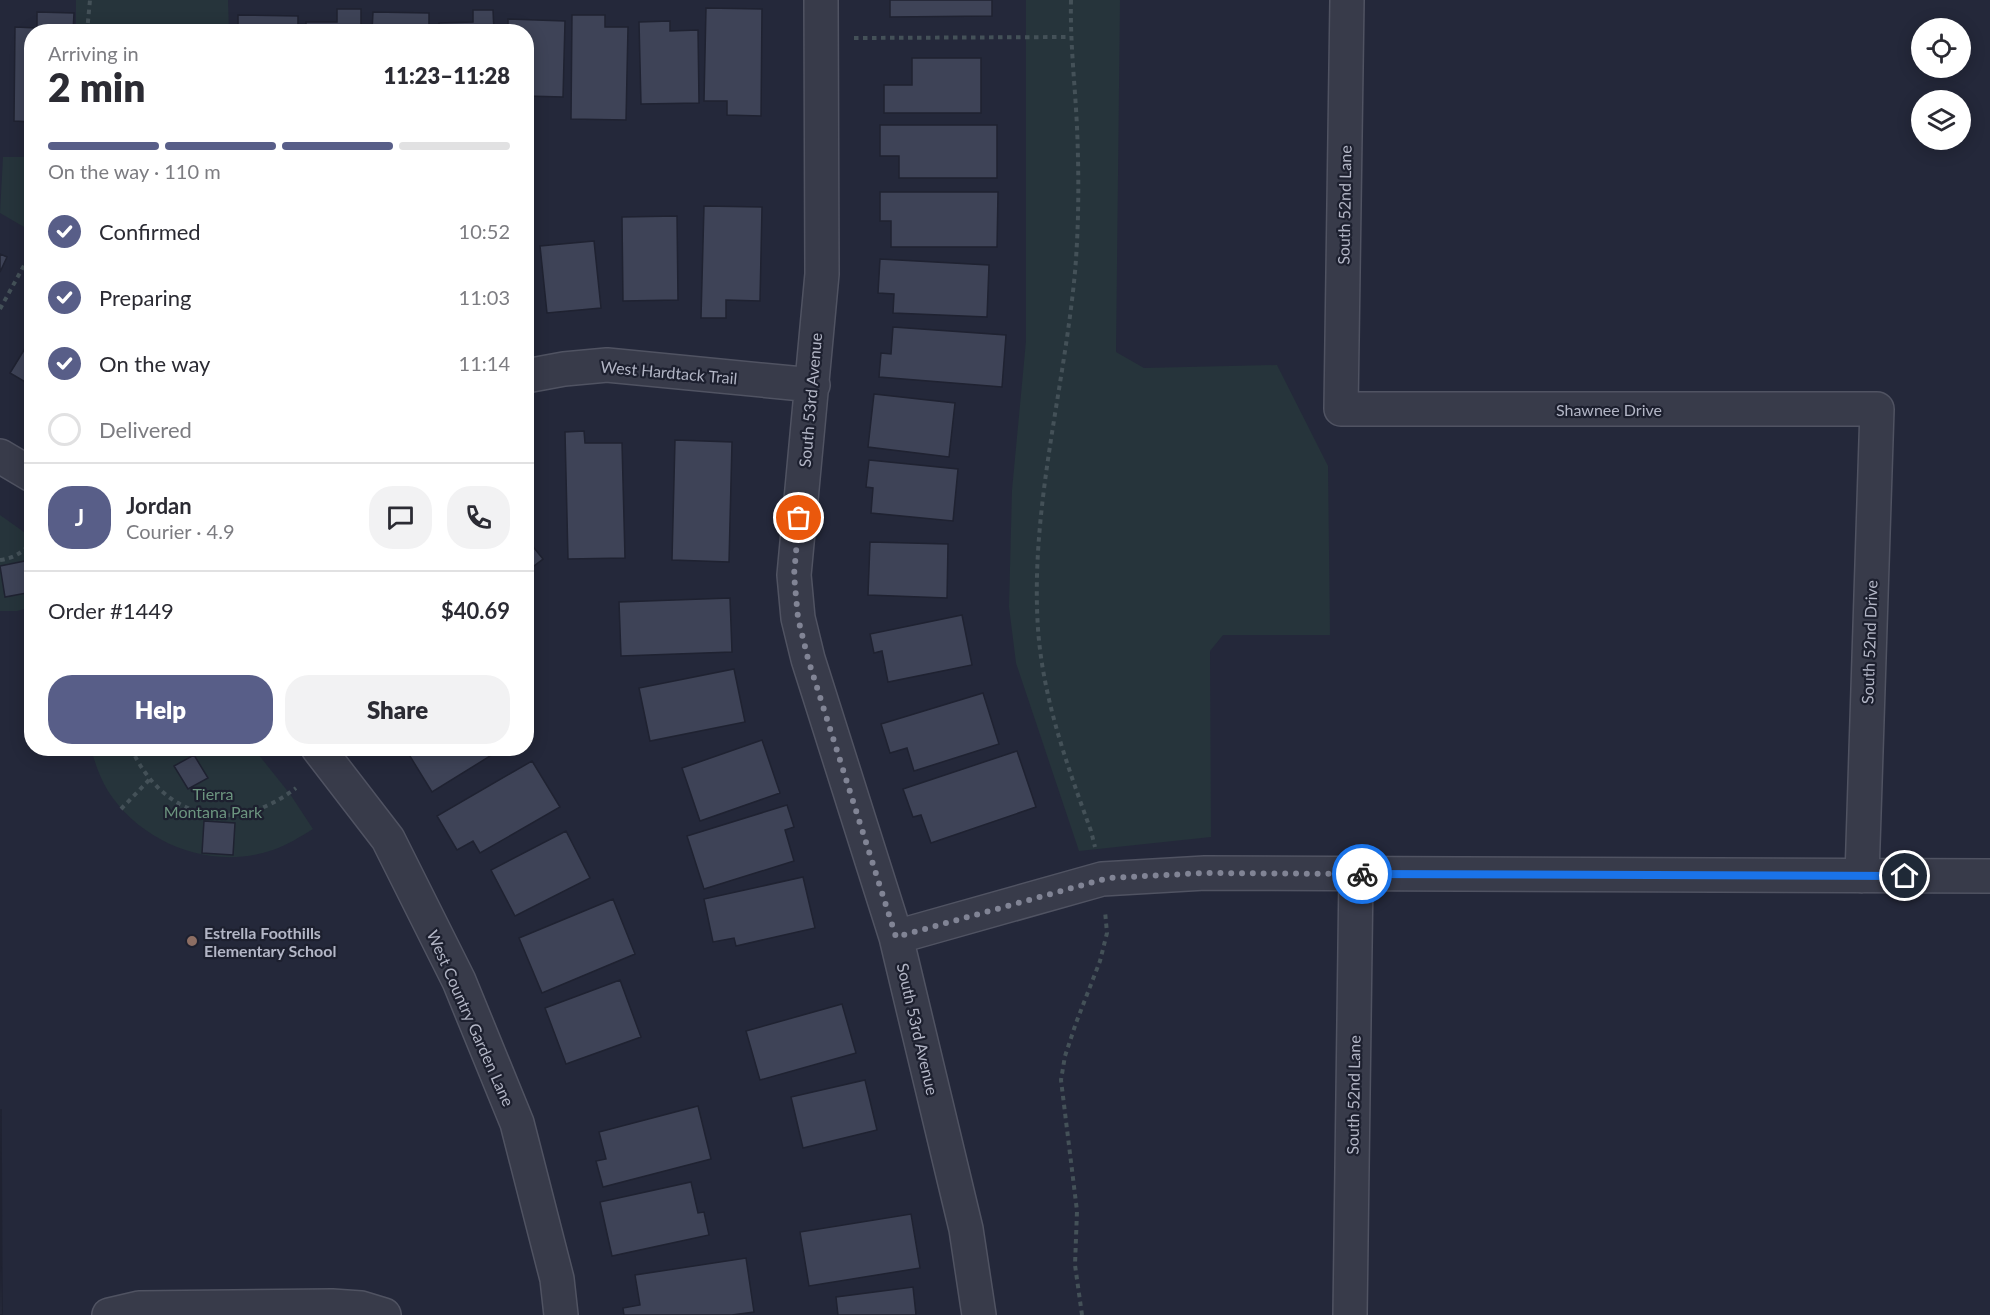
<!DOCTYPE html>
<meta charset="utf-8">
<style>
body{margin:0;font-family:Lato,sans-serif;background:#f2f2f3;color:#2b2b33;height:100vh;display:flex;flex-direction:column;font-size:22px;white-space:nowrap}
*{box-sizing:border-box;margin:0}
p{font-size:20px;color:#7c7c81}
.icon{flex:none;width:33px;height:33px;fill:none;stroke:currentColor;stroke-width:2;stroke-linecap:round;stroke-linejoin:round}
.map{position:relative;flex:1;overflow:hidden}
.side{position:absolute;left:24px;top:24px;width:510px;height:732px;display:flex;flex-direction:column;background:#fff;border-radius:24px;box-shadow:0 3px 15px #0003}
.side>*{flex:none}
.controls{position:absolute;left:1911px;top:18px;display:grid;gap:12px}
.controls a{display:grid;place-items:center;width:60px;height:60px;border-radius:50%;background:#fff;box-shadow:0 3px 15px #0003;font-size:30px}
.pin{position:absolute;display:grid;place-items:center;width:51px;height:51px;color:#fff;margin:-26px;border:3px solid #fff;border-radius:50%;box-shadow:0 2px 6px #0007}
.courier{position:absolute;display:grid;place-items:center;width:60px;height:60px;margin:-30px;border:4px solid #1a73e8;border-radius:50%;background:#fff;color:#222;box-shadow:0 2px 8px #0007}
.headline em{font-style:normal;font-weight:800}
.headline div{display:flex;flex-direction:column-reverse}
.headline{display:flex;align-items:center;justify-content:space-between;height:102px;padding:0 24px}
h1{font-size:39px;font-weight:800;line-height:45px}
.bar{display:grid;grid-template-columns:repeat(4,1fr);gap:9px 6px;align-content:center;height:72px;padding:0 24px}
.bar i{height:8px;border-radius:4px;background:#e1e1e2}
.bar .active{background:#585e88}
.bar p{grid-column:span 4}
.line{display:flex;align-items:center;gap:15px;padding:0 24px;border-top:2px solid #e1e1e2}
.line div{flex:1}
.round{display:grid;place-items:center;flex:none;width:63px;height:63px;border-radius:24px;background:#f2f2f3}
ol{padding:0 24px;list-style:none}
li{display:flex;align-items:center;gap:18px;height:66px}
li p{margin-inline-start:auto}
li .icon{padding:6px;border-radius:50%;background:#585e88;color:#fff;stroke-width:4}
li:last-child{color:#7c7c81}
li i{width:33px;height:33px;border:3px solid #e1e1e2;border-radius:50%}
.cta{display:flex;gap:12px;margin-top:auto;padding:12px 24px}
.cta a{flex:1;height:69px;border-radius:24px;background:#585e88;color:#fff;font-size:24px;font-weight:800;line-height:69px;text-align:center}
.cta a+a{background:#f2f2f3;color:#2b2b33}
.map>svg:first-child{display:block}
.green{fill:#26343b}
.building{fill:#3e4357;stroke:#1f2231;stroke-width:1.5}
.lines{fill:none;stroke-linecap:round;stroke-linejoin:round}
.minor-casing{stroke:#505362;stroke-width:36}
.path{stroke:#445158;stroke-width:4;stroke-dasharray:4.5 4.5;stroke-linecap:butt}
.minor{stroke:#383b4a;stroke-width:33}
.done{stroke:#818495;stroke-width:6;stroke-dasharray:0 10.8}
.route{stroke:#1a73e8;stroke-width:8}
.education-dot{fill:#8d6e63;stroke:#1d202f;stroke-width:2}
.labels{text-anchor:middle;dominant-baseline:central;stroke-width:4.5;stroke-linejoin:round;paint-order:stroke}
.street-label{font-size:16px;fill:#b3b6c6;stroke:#1d202f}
.park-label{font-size:16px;fill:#6c957f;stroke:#1d202f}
.poi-label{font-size:16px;font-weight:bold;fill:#b3b6c6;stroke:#1d202f;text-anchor:start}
</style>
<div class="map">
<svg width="1990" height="1315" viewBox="0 0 1990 1315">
<rect width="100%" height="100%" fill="#24283a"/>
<path class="green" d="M76,0H228L229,31H76Z
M1026,0H1120L1116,352L1144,368L1277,365L1328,466L1330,635H1223L1210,651L1211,837L1079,851L1016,663L1009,607L1012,490L1026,341Z
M3,157H31V231L0,213Z
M0,515L31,537V607L17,611H0Z
M91,749H254L290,794L313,829C300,837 287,845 273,850C212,871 142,844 108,791C100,778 95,763 91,749Z"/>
<path class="building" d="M890,0H992V16L890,17Z
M706,8L762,9L761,116L727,115V101H704Z
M337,9H361V32H306V22H337Z
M473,10H493L494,32H439V23L473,22Z
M37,12L74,13L73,32H32V122L14,121L15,27L37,28Z
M373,12L429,13V32H372Z
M238,15L298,16V32H238Z
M572,15H605V27H628L626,120L571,119Z
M508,19L565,21L563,97L526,96V32H508Z
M670,21V31L698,30L699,103L641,104L639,22Z
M912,58H981V113H884V85H912Z
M880,125H997V178H899V156H880Z
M880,192H998L997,247H891V221H880Z
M704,206L762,207L760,301L726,300V318H701Z
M677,216L678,300L623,301L622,217Z
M594,241L601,308L547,313L540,246Z
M0,254L7,257L0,272Z
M880,259L989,265L987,317L893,313L894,294L878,293Z
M893,327L1006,335L1002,387L879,377L881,353L891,354Z
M32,337V386L10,373Z
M874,394L955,403L949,457L868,447Z
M584,431L585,443H622L625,558L568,559L565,432Z
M675,440L732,442L729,562L672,560Z
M869,460L958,469L953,521L871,513L873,488L866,487Z
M526,538L543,559L526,572Z
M870,542L948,544L947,598L868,595Z
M30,560L32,592L5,597L0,566Z
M730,598L732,652L621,656L619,602Z
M962,615L972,665L888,682L882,651L874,653L870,634Z
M734,669L745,722L650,741L639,688Z
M983,693L999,744L914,771L907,748L890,753L881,724Z
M762,740L780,793L700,821L682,768Z
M405,748H503L432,792Z
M1017,751L1036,807L931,843L921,815L913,817L903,789Z
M194,755L208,778L188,789L174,766Z
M532,761L560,807L480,853L473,841L457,850L437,816Z
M787,805L794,827L785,830L794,861L704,889L687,836Z
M204,821L235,823L233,855L202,853Z
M566,831L590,878L515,916L491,870Z
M803,877L815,928L736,946L734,938L713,942L704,899Z
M613,899L635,954L542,993L519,938Z
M620,980L641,1037L566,1064L545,1008Z
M842,1004L856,1053L760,1080L746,1031Z
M865,1080L877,1130L803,1148L791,1097Z
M698,1106L711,1159L603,1187L596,1161L606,1159L599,1132Z
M1,1109L2,1315H0Z
M691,1182L698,1213L704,1212L709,1235L612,1256L600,1202Z
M911,1214L920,1268L809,1286L800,1232Z
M746,1258L754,1312L732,1315H624L623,1308L640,1305L635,1275Z
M913,1287L916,1315H838L836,1297Z"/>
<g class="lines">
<g class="minor-casing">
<path id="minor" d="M821,0L822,274L794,575L798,618L808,659L896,937L966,1229L979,1315
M1347,0L1341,409H1877L1862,876
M526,376L564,369L607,365L813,385
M0,456L32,475
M318,748L388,839L459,981L517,1123L557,1279L561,1315
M896,937L1102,879L1205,873L1990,876
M109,1315L139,1308L332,1306L361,1308L384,1315
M1350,1315L1356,874"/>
</g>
<path class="path" d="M1071,0C1070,43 1075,84 1077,127C1079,175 1079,224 1075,272C1064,391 1030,509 1038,629C1043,699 1067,765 1091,831L1095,847
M87,32L90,0
M854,38L1070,37
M0,309L32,251
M0,560C14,558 22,553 32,542
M131,748C164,820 234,836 296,788
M121,809L149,780
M1082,1315L1075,1265L1077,1211L1061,1080L1065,1056L1076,1023L1100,961L1107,933L1105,911"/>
<use href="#minor" class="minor"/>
</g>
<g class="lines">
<path class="done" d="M799,518L794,575L798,618L808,659L896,937L1108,878L1204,873L1362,874"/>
<path class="route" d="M1362,874L1905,876"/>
</g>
<circle class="education-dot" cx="192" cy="941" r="6"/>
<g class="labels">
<g class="street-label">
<text transform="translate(1344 205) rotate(-89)">South 52nd Lane</text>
<text transform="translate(669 372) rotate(5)">West Hardtack Trail</text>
<text transform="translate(810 400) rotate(-85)">South 53rd Avenue</text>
<text x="1609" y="409">Shawnee Drive</text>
<text transform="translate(1869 642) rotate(-88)">South 52nd Drive</text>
<text transform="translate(471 1018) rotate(66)">West Country Garden Lane</text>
<text transform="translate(918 1029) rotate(77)">South 53rd Avenue</text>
<text transform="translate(1353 1095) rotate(-89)">South 52nd Lane</text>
</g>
<g class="park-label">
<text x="213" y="793">Tierra<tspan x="213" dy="18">Montana Park</tspan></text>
</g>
<g class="poi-label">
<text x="204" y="932">Estrella Foothills<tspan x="204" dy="18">Elementary School</tspan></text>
</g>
</g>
</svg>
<div class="controls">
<a><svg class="icon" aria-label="locate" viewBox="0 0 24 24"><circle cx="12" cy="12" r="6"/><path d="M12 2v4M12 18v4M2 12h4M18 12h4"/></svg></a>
<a><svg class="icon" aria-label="layers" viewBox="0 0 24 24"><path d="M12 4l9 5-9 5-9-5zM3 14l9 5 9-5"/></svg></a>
</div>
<div class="pin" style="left:799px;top:518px;background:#ea580c"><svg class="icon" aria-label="bag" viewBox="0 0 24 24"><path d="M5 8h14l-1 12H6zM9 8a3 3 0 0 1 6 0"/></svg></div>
<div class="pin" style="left:1905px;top:876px;background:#1f2937"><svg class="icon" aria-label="home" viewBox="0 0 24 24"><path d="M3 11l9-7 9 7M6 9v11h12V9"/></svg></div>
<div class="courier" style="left:1362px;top:874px"><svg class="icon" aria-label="bike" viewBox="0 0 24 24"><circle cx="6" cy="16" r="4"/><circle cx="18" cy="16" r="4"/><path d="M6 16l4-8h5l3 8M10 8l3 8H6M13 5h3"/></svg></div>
<section class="side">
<div class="headline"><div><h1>2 min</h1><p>Arriving in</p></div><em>11:23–11:28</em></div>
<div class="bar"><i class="active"></i><i class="active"></i><i class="active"></i><i></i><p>On the way · 110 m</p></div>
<ol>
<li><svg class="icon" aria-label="check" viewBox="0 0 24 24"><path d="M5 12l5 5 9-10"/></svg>Confirmed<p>10:52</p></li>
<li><svg class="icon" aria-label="check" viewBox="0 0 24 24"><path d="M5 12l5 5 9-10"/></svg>Preparing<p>11:03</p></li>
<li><svg class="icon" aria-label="check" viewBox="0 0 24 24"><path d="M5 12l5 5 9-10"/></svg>On the way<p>11:14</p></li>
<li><i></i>Delivered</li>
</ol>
<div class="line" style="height:108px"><b class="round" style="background:#585e88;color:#fff">J</b><div><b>Jordan</b><p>Courier · 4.9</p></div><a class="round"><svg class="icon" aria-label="chat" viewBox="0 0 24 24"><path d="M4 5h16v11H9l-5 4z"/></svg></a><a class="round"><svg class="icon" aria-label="phone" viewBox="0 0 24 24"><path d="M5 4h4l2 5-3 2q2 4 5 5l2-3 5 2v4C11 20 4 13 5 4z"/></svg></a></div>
<div class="line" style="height:78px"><div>Order #1449</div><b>$40.69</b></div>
<div class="cta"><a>Help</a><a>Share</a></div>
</section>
</div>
